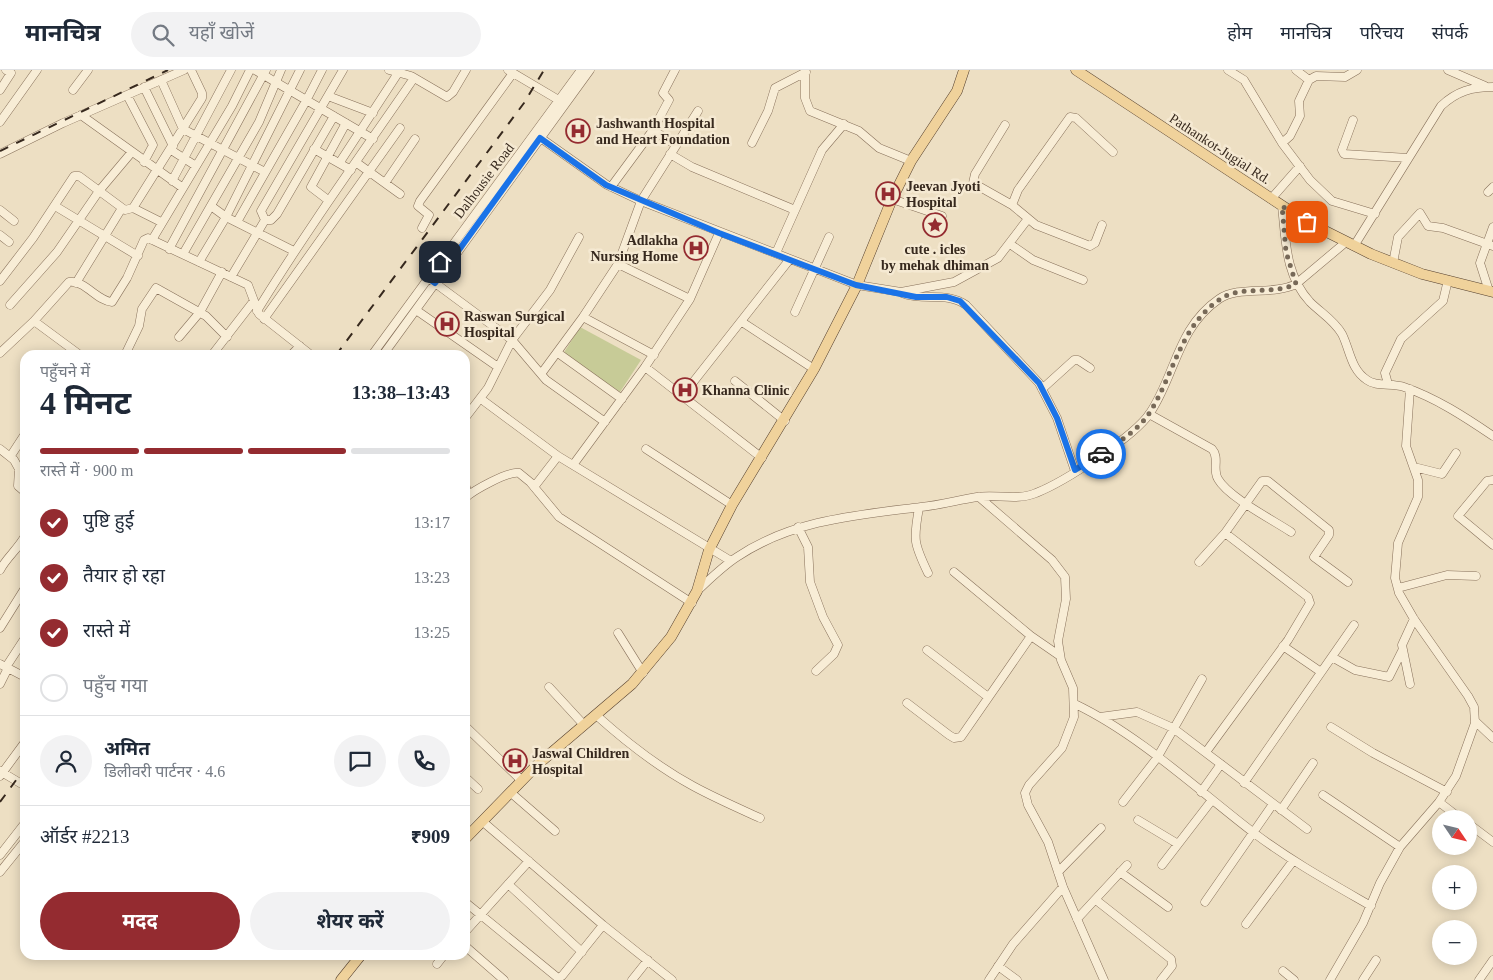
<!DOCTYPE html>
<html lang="hi">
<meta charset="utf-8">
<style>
body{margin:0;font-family:"Times New Roman","Noto Sans Devanagari",serif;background:#f2f2f3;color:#1f2937;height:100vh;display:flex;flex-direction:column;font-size:19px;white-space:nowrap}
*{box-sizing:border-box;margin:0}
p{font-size:16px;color:#747a83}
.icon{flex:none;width:28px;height:28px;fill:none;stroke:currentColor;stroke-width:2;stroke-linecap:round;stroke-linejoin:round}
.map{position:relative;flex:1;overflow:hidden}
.details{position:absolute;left:20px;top:280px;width:450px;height:610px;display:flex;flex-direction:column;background:#fff;border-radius:15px;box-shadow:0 2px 12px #0003}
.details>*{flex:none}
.needle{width:32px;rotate:125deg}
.fabs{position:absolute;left:1432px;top:740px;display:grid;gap:10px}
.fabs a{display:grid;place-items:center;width:45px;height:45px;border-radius:50%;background:#fff;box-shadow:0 2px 12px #0003;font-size:25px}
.pin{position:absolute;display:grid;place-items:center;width:42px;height:42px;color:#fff;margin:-21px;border-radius:10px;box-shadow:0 2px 8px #0006}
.courier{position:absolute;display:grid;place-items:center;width:50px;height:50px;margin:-25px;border:4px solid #1a73e8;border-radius:50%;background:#fff;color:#222;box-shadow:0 1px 6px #0007}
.summary em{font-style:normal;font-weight:700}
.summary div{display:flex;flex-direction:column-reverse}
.summary{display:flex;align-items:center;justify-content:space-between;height:85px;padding:0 20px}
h1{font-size:32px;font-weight:700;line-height:38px}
.bar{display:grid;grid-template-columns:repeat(4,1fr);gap:8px 5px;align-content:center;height:60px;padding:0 20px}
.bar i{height:6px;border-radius:4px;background:#e0e1e3}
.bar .selected{background:#942b30}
.bar p{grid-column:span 4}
.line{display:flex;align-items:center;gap:12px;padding:0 20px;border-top:1px solid #e0e1e3}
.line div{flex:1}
.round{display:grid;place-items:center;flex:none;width:52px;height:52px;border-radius:26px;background:#f2f2f3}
ol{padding:0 20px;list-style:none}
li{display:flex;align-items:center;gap:15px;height:55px}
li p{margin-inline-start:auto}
li .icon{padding:5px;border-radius:50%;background:#942b30;color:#fff;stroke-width:4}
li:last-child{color:#747a83}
li i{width:28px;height:28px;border:2px solid #e0e1e3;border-radius:50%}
.action{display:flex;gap:10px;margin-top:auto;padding:10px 20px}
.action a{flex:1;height:58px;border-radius:30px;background:#942b30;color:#fff;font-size:20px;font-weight:700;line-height:58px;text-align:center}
.action a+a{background:#f2f2f3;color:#1f2937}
header{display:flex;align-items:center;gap:30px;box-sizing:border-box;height:70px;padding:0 25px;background:#fff;border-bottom:1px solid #e0e1e3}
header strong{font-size:24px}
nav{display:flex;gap:28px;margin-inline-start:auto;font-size:18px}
.search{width:350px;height:45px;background:#f2f2f3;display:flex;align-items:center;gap:12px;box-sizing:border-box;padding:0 18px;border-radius:28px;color:#747a83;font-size:19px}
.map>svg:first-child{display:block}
.green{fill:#c7cb97}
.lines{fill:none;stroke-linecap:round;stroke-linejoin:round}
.minor-casing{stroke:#87705a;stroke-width:9}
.major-casing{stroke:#543f2e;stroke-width:11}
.minor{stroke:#f8edd6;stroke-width:8}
.major{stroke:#f0d29b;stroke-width:10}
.rail{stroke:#37291e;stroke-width:2;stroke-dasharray:9 9;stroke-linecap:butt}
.done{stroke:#776958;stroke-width:5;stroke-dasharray:0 9}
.route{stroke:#1a73e8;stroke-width:6}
.labels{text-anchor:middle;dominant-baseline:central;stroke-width:5;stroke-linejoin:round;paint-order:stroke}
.poi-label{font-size:14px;font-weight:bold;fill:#37291e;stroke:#f5e9d2;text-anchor:start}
.street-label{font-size:14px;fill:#37291e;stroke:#f5e9d2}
</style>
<header>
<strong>मानचित्र</strong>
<div class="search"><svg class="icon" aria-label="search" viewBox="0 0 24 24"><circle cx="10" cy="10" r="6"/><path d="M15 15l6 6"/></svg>यहाँ खोजें</div>
<nav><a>होम</a><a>मानचित्र</a><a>परिचय</a><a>संपर्क</a></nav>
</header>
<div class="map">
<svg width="1493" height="910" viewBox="0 0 1493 910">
<rect width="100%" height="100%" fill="#eddfc3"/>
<path class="green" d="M580,257L641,290L620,322L563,284Z"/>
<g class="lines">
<g class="minor-casing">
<path id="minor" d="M255,0L373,69
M389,0L411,6L447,27L453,22L466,0
M508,0L562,32
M1228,0L1244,10L1282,73
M1296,0L1309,10
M1357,0L1345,7L1316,6L1309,10L1299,31L1300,46L1290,66L1282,73L1310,110L1332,131L1375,144
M1448,0L1485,16
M805,3V28L810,41L859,61L879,78L911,91
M161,10L183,59L265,102
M144,17L173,76
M0,20L11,3L6,0
M73,20L88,0
M127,25L153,75L144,92
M328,26L373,43
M81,45L183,118
M1353,50L1342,80L1344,84L1408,88
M0,52L37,0
M1005,55L975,104L973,113L1012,135L1036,155L1090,176L1095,173L1102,155
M653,60L676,75
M535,64L607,115L641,131L857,215L901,222L954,212L998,188L1027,150
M752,73L768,41L775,18L806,2
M314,79L351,100
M171,80L196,96
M0,84L63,53L184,0
M670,84L692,97L795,140
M340,92L400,0
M357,93L400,124
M172,111L231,0
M385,113L415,69
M611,117L653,60L669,30L663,23L675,0
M1488,122L1493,117
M892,129L942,146
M1271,129L1300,96
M328,130L311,117L346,53
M1012,135L1018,120L1070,47L1076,48L1113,82
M55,136L138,186
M211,136L226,147L294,181
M1282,136C1286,171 1285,205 1310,232C1321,243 1334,250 1342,264C1350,280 1351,300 1367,310C1376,317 1392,313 1404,317C1436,328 1465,347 1493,366
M133,138L161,152
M0,140L14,151
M265,150H271L277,144L334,46
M237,152L306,31L322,0
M422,158L429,145L418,136L420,131L513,3
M0,165L9,172
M152,170L232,36L250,0
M1010,174L1033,190L1083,210
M1354,176L1441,36C1457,21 1472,17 1493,17
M169,179L266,0
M776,183L822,80L844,54
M183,184L259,52L281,0
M199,192L226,147L300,0
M1393,193L1398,167L1420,143L1428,156L1443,158L1493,176
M618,194L641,131L698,41
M231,207L265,150L261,141L343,0
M431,210L512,270L546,310L605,352
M0,211L33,168L74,106H79L125,140L133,138L202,28V23L191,0
M76,213L122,138
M1489,221L1480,193L1493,157
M902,223C924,232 946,221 966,235L1039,313L1057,348L1075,401
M10,235L57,182L99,121L131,83
M416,240L498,297
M257,241C306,161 361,85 414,8
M795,242L829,167
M583,247L654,285
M264,249L400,58
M34,251L80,285
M742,252L814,299
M179,267L200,242L222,202
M0,283L34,251L69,212C85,210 97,231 112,232L127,208L144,170L148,168L248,215L259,244L311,285
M558,283L622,329
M125,285L139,256L142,239L156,218L206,246L227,267
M212,285L253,232
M291,285L300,276
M372,285L581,0
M383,285L590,0
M645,297L762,388
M541,304L583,247L618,194L690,229
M735,311L785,351
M1388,314L1385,303L1401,269L1443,231L1448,210
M1042,319L1074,290H1078L1090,298
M683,325L790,189
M481,329L558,386L731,491
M1149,344L1212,379C1220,388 1212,399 1218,409C1228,427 1273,450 1291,462
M465,348L488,318L512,270L550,220L579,167
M0,379L14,390L19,399L18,416L25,422
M646,379L732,435
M10,387L25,364
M573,395L645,297L690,229L719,163
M1414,397L1442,404L1456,383
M1493,410L1487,411L1458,446L1493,475
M465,414L468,425
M534,417L558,386
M979,427L1052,490L1065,507L1066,529L1058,571L1061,590L1073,618L1074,647L1062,678L1029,715L1025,723L1028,735L1048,772L1063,817L1104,910
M465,428C474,420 508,401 519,403L530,412L559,447L692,533
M919,438C913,470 914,474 928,503
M798,457L808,477L810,512L823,547L838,575L834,584L816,601
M1199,492L1225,463
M0,500C7,487 18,479 25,466
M954,502L1031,566L1060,586
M1398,518L1447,505L1476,506
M697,521C710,509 723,496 737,487C792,450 857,445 921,437C940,435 958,430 977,427C996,424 1018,431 1036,423C1064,412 1134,367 1150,343C1176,304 1177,258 1219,229C1240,215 1272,226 1296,214L1346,172
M0,558L25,518
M618,563L643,603
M1283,576L1321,602
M927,580L988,627
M1332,587L1355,600L1389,607L1402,581
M0,594L25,607
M6,597L25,568
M0,614L8,598
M1410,614L1402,575L1414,549
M549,617L584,655
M907,633L949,665L954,668L961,667L1031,566
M1075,634C1138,664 1198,720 1254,763C1291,791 1331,813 1371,836
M596,645C626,672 658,697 693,716C715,728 738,738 760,748
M1100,647L1137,642L1173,658L1307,759
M1475,651L1493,668
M465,656L521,710
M1331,657L1373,683L1447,722
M1206,682L1288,570L1310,533L1308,527L1225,463L1262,411H1268L1329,460V465L1314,487L1348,512
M0,701L25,716
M0,706L25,672
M465,707L478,719
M1244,713L1354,555
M510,722L555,761
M1201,722L1221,694
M1323,725L1400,777
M1123,732L1157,688L1202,609
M1439,732L1461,749
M1281,740L1313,693
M1138,750L1178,774
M482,751L603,855L672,910
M1469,754L1493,772
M0,785L25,753
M1162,795L1212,730
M0,802L25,771
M1058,802L1101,758
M1120,802L1168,837
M508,814L582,882
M1096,830L1171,889L1172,896L1161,910
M465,832L558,908L562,906L603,855
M1205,832L1273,734
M1077,849L1127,795
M1246,854L1293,791
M465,862L529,791
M465,876L504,910
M437,894L444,885
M998,896L1017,910
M1283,901L1294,910
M632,910L648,890
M989,910L1013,874L1063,817
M1330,910L1363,853L1380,813L1400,777L1439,732L1456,706L1475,653L1474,637L1468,626L1414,549L1399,523L1395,508L1398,473L1418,427V410L1406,376L1410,319
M1363,910L1376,890
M1479,910L1493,890"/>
</g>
<g class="major-casing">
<path id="major" d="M1076,0L1307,152L1371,184L1422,204L1493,222
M465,769L537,695L632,614L671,567L697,521L709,480L732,435L814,299L857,215L892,129L911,91L957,21L964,0
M341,910L361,885"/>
</g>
<use href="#minor" class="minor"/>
<use href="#major" class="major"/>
<path class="rail" d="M0,81L168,0
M336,285L524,33L544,0
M0,732L25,698"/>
</g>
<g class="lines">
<path class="done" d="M1101,384C1118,372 1139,360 1150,342C1174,304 1180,257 1219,230C1240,214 1272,226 1296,214L1286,182L1282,136L1307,152"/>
<path class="route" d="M440,192L428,208L435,213L540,68L606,115L719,163L856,215L916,227H947L960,231L1039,313L1057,348L1075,400L1101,384"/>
</g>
<defs>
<g id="hospital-ring" transform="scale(1.25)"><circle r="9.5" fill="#f5e9d2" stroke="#942b30" stroke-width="1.5"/><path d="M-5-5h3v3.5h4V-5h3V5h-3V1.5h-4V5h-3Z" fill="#942b30"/></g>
<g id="sight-ring" transform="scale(1.25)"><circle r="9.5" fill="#f5e9d2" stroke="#942b30" stroke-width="1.5"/><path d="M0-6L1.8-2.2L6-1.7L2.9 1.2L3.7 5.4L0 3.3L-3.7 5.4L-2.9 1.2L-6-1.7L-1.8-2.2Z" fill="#942b30"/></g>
</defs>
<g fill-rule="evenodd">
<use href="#hospital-ring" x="578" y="61"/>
<use href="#hospital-ring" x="888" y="124"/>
<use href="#sight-ring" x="935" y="155"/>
<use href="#hospital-ring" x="696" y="178"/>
<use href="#hospital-ring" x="447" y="254"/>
<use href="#hospital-ring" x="685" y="320"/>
<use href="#hospital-ring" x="515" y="691"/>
</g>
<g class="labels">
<g class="poi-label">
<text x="596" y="53">Jashwanth Hospital<tspan x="596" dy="16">and Heart Foundation</tspan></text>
<text x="906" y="116">Jeevan Jyoti<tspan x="906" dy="16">Hospital</tspan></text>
<text x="678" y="170" text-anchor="end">Adlakha<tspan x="678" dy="16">Nursing Home</tspan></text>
<text x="935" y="179" text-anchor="middle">cute . icles<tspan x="935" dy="16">by mehak dhiman</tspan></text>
<text x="464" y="246">Raswan Surgical<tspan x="464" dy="16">Hospital</tspan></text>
<text x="702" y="320">Khanna Clinic</text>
<text x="532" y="683">Jaswal Children<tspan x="532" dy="16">Hospital</tspan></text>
</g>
<g class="street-label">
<text transform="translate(1220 79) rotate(33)">Pathankot-Jugial Rd.</text>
<text transform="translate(484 111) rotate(-53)">Dalhousie Road</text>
</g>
</g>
</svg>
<div class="fabs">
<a><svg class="needle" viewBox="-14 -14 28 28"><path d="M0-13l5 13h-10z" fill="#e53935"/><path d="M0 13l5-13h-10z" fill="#747a83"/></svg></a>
<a>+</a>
<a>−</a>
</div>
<div class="pin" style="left:1307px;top:152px;background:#ea580c"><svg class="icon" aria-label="bag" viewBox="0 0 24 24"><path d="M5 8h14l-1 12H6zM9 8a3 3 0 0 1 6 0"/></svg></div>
<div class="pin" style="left:440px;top:192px;background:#1f2937"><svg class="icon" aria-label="home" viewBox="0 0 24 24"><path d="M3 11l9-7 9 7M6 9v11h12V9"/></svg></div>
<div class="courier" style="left:1101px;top:384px"><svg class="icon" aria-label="car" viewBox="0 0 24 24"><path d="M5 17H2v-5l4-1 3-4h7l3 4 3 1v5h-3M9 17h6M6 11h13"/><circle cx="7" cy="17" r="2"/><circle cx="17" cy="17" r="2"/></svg></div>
<section class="details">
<div class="summary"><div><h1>4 मिनट</h1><p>पहुँचने में</p></div><em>13:38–13:43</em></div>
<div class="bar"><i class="selected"></i><i class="selected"></i><i class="selected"></i><i></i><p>रास्ते में · 900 m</p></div>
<ol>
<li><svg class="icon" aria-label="check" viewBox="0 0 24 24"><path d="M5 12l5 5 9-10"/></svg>पुष्टि हुई<p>13:17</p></li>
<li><svg class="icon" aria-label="check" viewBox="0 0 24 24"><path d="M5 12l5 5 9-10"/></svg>तैयार हो रहा<p>13:23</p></li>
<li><svg class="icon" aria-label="check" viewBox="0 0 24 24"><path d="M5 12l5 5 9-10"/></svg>रास्ते में<p>13:25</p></li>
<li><i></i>पहुँच गया</li>
</ol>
<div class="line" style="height:90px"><a class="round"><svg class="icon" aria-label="person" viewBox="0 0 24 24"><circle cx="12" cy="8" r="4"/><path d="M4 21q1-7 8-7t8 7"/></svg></a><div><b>अमित</b><p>डिलीवरी पार्टनर · 4.6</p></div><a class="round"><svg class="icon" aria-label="chat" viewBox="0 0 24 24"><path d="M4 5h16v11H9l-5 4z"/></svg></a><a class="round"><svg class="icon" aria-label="phone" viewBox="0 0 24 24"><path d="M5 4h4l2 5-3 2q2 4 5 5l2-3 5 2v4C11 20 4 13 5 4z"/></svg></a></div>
<div class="line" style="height:65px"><div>ऑर्डर #2213</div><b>₹909</b></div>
<div class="action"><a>मदद</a><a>शेयर करें</a></div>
</section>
</div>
